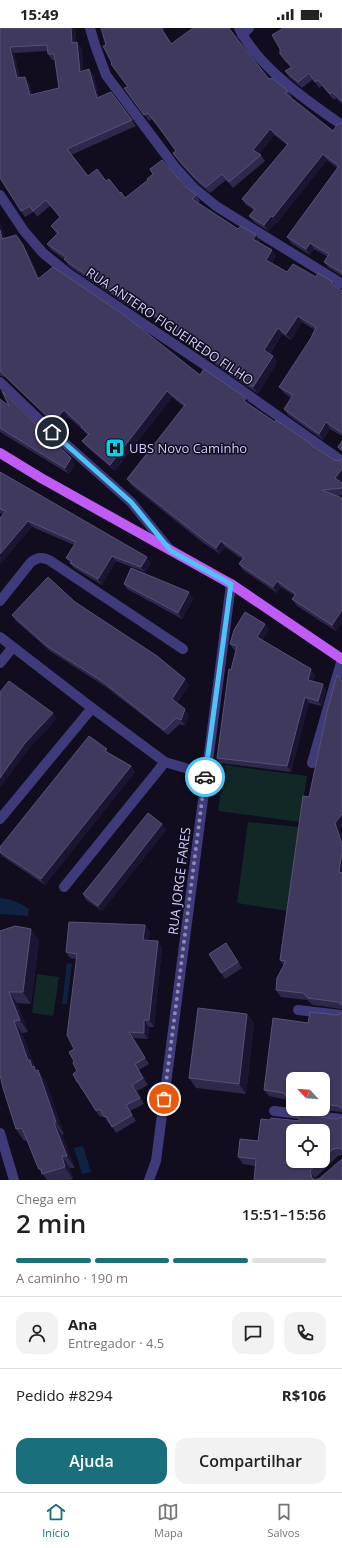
<!DOCTYPE html>
<html lang="pt">
<meta charset="utf-8">
<style>
body{margin:0;font-family:"Open Sans",sans-serif;background:#f2f2f2;color:#222;height:100vh;display:flex;flex-direction:column;font-size:15px;white-space:nowrap}
*{box-sizing:border-box;margin:0}
p{font-size:13px;color:#767676}
.icon{flex:none;width:22px;height:22px;fill:none;stroke:currentColor;stroke-width:2;stroke-linecap:round;stroke-linejoin:round}
.map{position:relative;height:1152px;overflow:hidden}
.sheet{display:flex;flex-direction:column;background:#fff;flex:1}
.sheet>*{flex:none}
.needle{width:26px;rotate:296deg}
.tools{position:absolute;left:286px;top:1044px;display:grid;gap:8px}
.tools a{display:grid;place-items:center;width:44px;height:44px;border-radius:8px;background:#fff;box-shadow:0 1px 3px #0004;font-size:20px}
.pin{position:absolute;display:grid;place-items:center;width:34px;height:34px;color:#fff;margin:-17px;border:2px solid #fff;border-radius:50%;box-shadow:0 1px 4px #0007}
.courier{position:absolute;display:grid;place-items:center;width:40px;height:40px;margin:-20px;border:3px solid #4fc3f7;border-radius:50%;background:#fff;color:#222;box-shadow:0 1px 5px #0007}
.head em{font-style:normal;font-weight:600}
.head div{display:flex;flex-direction:column-reverse}
.head{display:flex;align-items:center;justify-content:space-between;height:68px;padding:0 16px}
h1{font-size:26px;font-weight:600;line-height:30px}
.bar{display:grid;grid-template-columns:repeat(4,1fr);gap:6px 4px;align-content:center;height:48px;padding:0 16px}
.bar i{height:5px;border-radius:3px;background:#e0e0e0}
.bar .active{background:#196f7b}
.bar p{grid-column:span 4}
.line{display:flex;align-items:center;gap:10px;padding:0 16px;border-top:1px solid #e0e0e0}
.line div{flex:1}
.round{display:grid;place-items:center;flex:none;width:42px;height:42px;border-radius:12px;background:#f2f2f2}
.cta{display:flex;gap:8px;margin-top:auto;padding:8px 16px}
.cta a{flex:1;height:46px;border-radius:12px;background:#196f7b;color:#fff;font-size:16px;font-weight:600;line-height:46px;text-align:center}
.cta a+a{background:#f2f2f2;color:#222}
.status{display:flex;justify-content:space-between;align-items:center;height:28px;padding:0 20px;background:#fff;direction:ltr}
.status svg{height:11px;fill:currentColor}
.menu{display:flex;justify-content:space-around;align-items:center;height:56px;border-top:1px solid #e0e0e0;background:#fff;font-size:11px;color:#767676}
.menu a{display:grid;justify-items:center;gap:2px}
.menu .active{color:#196f7b}
.map>svg:first-child{display:block}
.green{fill:#112827}
.water{fill:#0f2241}
.lines{fill:none;stroke-linecap:round;stroke-linejoin:round}
.minor{stroke:#3f3b7a;stroke-width:10}
.major{stroke:#be5cf5;stroke-width:10}
.wall{fill:#2e284b;fill-rule:evenodd}
.shaded-wall{fill:#1b1531}
.building{fill:#40395e;stroke:#575177;fill-rule:evenodd}
.done{stroke:#908aae;stroke-width:4;stroke-dasharray:0 7.2}
.route{stroke:#4fc3f7;stroke-width:5}
.labels{text-anchor:middle;dominant-baseline:central;stroke-width:3;stroke-linejoin:round;paint-order:stroke}
.street-label{font-size:13px;fill:#d4cefc;stroke:#110d1e}
.poi-label{font-size:13px;fill:#d4cefc;stroke:#110d1e;text-anchor:start}
</style>
<div class="status"><b>15:49</b><svg viewBox="0 0 49 12"><path d="M0 12V9h3v3zM5 12V6h3v6zM10 12V3h3v9zM15 12V0h3v12zM26 1h20v11H26zM47 4h2v5h-2z"/></svg></div>
<div class="map">
<svg width="342" height="1152" viewBox="0 0 342 1152">
<rect width="100%" height="100%" fill="#110d1e"/>
<path class="green" d="M225,737L307,748L300,794L218,783Z
M248,794L299,799L288,883L237,875Z
M37,946L59,949L53,988L32,985Z"/>
<path class="water" d="M0,870C11,871 19,874 29,881L28,888L0,886Z
M67,935L72,936L67,976H62Z
M83,1118L91,1144L82,1146L74,1120Z"/>
<g class="lines">
<path class="minor" d="M90,0L95,17L106,47L175,139L194,160L216,178L342,256
M239,0C258,39 307,73 342,97
M242,7L249,0
M0,167L24,203L43,225L69,246L217,345L342,433
M0,354L52,404L131,474L170,522
M0,573L31,534C38,529 42,529 49,532L183,621
M0,609L92,680L165,734L205,746
M0,635L13,619
M312,735L342,631
M0,791L92,680
M64,859L165,734
M298,982L342,987
M274,1083L342,1091
M0,1105L14,1152
M149,1152L156,1133L231,556"/>
<path class="major" d="M0,425L41,450L231,556L342,631"/>
</g>
<path class="wall" d="M0,0H75L76,15L77,14L82,21L83,43L89,41L94,47L99,69L132,92L136,98L71,127L88,148L106,153L125,170L185,158L196,167L200,173L198,175L238,201L256,207L260,213L259,215L276,228L272,235L287,244L316,249L333,254L336,259L342,263V408L330,401L323,412L288,387L284,381L291,370L284,365L279,359L311,310L315,302L302,294L291,312L282,306L270,326L273,328L277,334L258,366L216,337L212,331L213,330L138,279L136,283L73,241L68,237L64,231L51,222L47,216L57,206L51,198L60,189L50,178L37,189L34,184L25,189L21,183ZM48,23V26L52,32H55L59,60L32,67L29,55L20,50L14,25Z
M101,0H166L163,2L172,16L238,13L269,51L288,63L292,69L291,70L333,103L342,95V248L329,240L324,234L328,229L314,221L310,227L291,215L287,209L337,140L327,132L277,195L276,194L268,203L254,194L249,188L254,182L246,177L242,171L287,117L274,107L259,126L261,127L265,133L233,160L226,152L210,165L198,155L180,135L173,125L176,123L162,104L152,91L149,93L129,66L128,59L112,35Z
M342,0V76L336,70L334,72L322,58L319,60L313,51L302,60L289,49L285,43L291,40L284,32L280,26L282,1Z
M0,194L5,210L27,223L39,250L200,347L246,370L251,377H250L275,394L334,432L340,433L342,430V453L341,454L342,455V467L336,468V603L297,578L292,571L295,568L281,559L277,565L243,542L239,536L242,531L225,519L220,526L202,514L131,457L127,451L184,379L172,369L115,443L87,419L82,413L87,407L82,401L68,389L58,400L5,349L1,348H0Z
M0,371L75,436L69,446L0,404Z
M0,444L151,535L145,544L116,533L102,557L74,540L66,530L74,517L0,485Z
M124,556L193,570L182,591L127,561Z
M75,574L189,657L177,675L189,687L185,698L180,696L168,707L106,659L50,623L16,593L12,587Z
M269,602L262,612L311,641L315,647L313,654L326,662L322,678L309,675L291,744L220,735L217,730L236,622H234L230,616Z
M342,653V798L339,802L342,809V981L313,977L307,972L281,969L276,962L284,938L280,932L309,769Z
M110,726L131,738L135,744L45,857L2,828L0,825V819Z
M162,796L166,802L102,883L86,872L83,866Z
M145,897L150,903L148,912L162,919L154,999H149L148,1011L134,1010L149,1036L139,1042L148,1057L137,1063L144,1076L130,1083L136,1093L116,1105L110,1095L109,1096L104,1088L100,1089L82,1061H81L77,1054V1043L74,1033L76,931L70,930L66,924Z
M0,903L39,912L31,976L17,975L28,1004L22,1005L34,1037L46,1054L64,1106L62,1107L75,1140H70L73,1151L69,1152H47L39,1141L27,1112L24,1113L16,1101Z
M230,921L242,940L225,951L221,945Z
M342,984V1084L312,1081H323V1051H293V1079L288,1072L269,1068L264,1062L308,995L340,986Z
M247,986L254,996L246,1066L196,1060L189,1050Z
M342,1089V1127L338,1128L315,1150V1151L342,1152H254L255,1138L243,1136L238,1129L258,1113L270,1092L300,1093L337,1091ZM323,1103V1133H293Z"/>
<path class="shaded-wall" d="M71,0H75L77,21L72,15Z
M77,14L82,21L84,50L80,44Z
M10,19L14,25L21,57L17,50Z
M89,41L94,47L101,76L97,70Z
M25,49L29,55L34,73L30,67Z
M270,101L274,107L257,128L253,122Z
M323,126L327,132L277,195L273,189Z
M271,188L276,194L268,203L264,197Z
M0,194L7,217L2,211L0,202Z
M256,207L260,213L258,217L253,211Z
M310,215L314,221L310,227L306,221Z
M23,217L27,223L42,257L38,251Z
M272,222L276,228L270,238L266,232Z
M134,273L138,279L136,283L131,277Z
M298,288L302,294L291,312L286,306Z
M278,300L282,306L268,328L264,322Z
M273,328L277,334L258,366L253,359Z
M167,363L172,369L115,443L110,437Z
M246,370L251,377L249,379L244,373Z
M64,382L68,389L58,400L53,394Z
M326,394L330,401L323,412L319,406Z
M71,430L75,436L69,446L65,440Z
M342,441V453L340,456L335,450Z
M28,493L32,499L0,537V526Z
M221,513L225,519L220,526L216,520Z
M112,528L116,533L102,557L98,551Z
M147,529L151,535L145,544L141,539Z
M277,553L281,559L277,565L273,559Z
M189,564L193,570L182,591L178,585Z
M342,582V595L336,603L332,597Z
M265,596L269,602L261,615L257,609Z
M311,641L315,647L312,658L308,652Z
M185,651L189,657L176,676L172,671Z
M323,656L326,662L322,678L318,673Z
M305,669L309,675L291,744L287,738Z
M185,681L189,687L185,698L181,692Z
M53,685L57,691L29,721L0,760V750L25,715Z
M107,721L111,727L105,723Z
M131,738L135,744L45,857L41,851Z
M342,786V798L339,802L342,809V816L335,795Z
M162,796L166,802L102,883L98,878Z
M342,824V848L339,844Z
M145,897L150,903L147,918L143,912Z
M31,901L39,912L31,976L23,964Z
M158,913L162,919L154,999L149,992Z
M9,964L17,975L28,1004L20,992Z
M247,986L254,996L246,1066L239,1056Z
M144,992L149,999L148,1011L144,1005Z
M14,993L22,1005L34,1037L46,1054L64,1106L56,1094L32,1039L28,1032Z
M129,1004L134,1010L149,1036L145,1030Z
M132,1057L137,1063L144,1076L140,1070Z
M54,1095L62,1107L75,1140L67,1128Z
M62,1128L70,1140L73,1151L65,1139Z
M310,1143L315,1150V1152L312,1150Z"/>
<path class="building" d="M0,0H71L72,15L77,14L80,44L89,41L97,70L111,64L132,92L67,121L88,148L97,141L106,153L109,151L120,165L121,164L125,170L148,152L147,151L153,146L150,141L162,132L185,158L196,167L192,171L238,201L241,198L256,207L253,211L272,222L266,232L287,244L293,236L316,249L318,245L333,254L331,255L342,263V405L326,394L319,406L284,381L293,367L279,359L311,310L316,299L298,288L286,306L278,300L264,322L273,328L253,359L212,331L214,328L134,273L131,277L69,235L64,231L66,229L47,216L58,205L51,198L60,189L46,172L33,183L30,178L21,183L0,150ZM47,17L48,26H54L59,60L30,67L25,49L17,50L10,19Z
M101,0H161L171,16L193,0H229L238,12L269,51L272,50L288,63L285,65L333,103L337,97L342,95V246L341,244L324,234L329,226L310,215L306,221L287,209L339,138L323,126L273,189L271,188L264,197L249,188L255,181L242,171L288,116L270,101L253,122L261,127L229,154L222,146L206,159L194,149L176,129L173,125L176,123L158,98L148,85L144,87L124,60L128,59L111,36L112,35L103,18L106,17Z
M282,0H342V73L332,64L330,66L318,52L315,54L309,45L298,54L285,43L292,39L280,26V21L272,7L282,1Z
M0,202L2,211L16,207L23,217L38,251L53,239L124,287L200,347L204,341L246,370L244,373L275,394L276,392L311,416V417L334,432L340,433L342,430V441L335,450L342,455V460L322,462L342,470V582L332,597L292,571L296,566L277,553L273,559L239,536L244,529L221,513L216,520L198,507L127,451L185,377L167,363L110,437L82,413L89,406L81,399L82,398L64,382L53,394L0,343Z
M2,363L71,430L65,440L0,400V371L9,378Z
M342,413V423L338,419Z
M0,444L147,529L141,539L112,528L98,551L70,535L72,533L66,530L76,514L28,493L0,526V490L6,483L0,481Z
M131,540L189,564L178,585L124,556Z
M48,549L75,574L157,628L185,651L172,671L185,681L181,692L176,690L164,702L102,653L47,618L12,587Z
M245,584L265,596L257,609L311,641L308,652L323,656L318,673L305,669L287,738L217,730L229,641L231,642L237,618L230,616L234,602Z
M337,647L342,653V786L335,795L342,816V824L339,844L342,845V977L338,974L308,970L303,965L276,962L277,950L286,933L280,932L303,768L309,769L327,684Z
M9,653L53,685L25,715L0,750V664Z
M89,708L107,721L105,723L131,738L41,851L0,824V819Z
M148,785L162,796L98,878L83,866Z
M69,894L145,897L143,912L158,913L149,992H144V1005L129,1004L145,1030L135,1036L143,1050L132,1057L140,1070L126,1077L132,1087L112,1099L106,1088L104,1089L100,1081L96,1083L78,1054H77L73,1046L77,1043L73,1035L74,1033L69,1024L74,1021L67,1007L77,926L66,924Z
M15,898L31,901L23,964H9L20,992L14,993L28,1032H30L32,1039L34,1038L35,1043L38,1042L56,1094L54,1095L67,1128H62L65,1139L42,1146L41,1141H39L37,1137L22,1100L16,1101L3,1060L0,1047V903Z
M226,915L238,934L221,945L209,926Z
M198,980L247,986L239,1056L189,1050Z
M310,984L337,987L340,986L342,984V1081L338,1078L323,1076V1051H293V1073L288,1072L284,1065L264,1062L273,990L308,995Z
M296,1086L337,1091L342,1089V1122L339,1120L333,1121L323,1131V1103H293V1133H321L310,1143L312,1150L315,1152L320,1150L342,1131V1152H254L256,1131L238,1129L240,1111L258,1113L261,1091L270,1092L271,1090L300,1093Z"/>
<g class="lines">
<path class="done" d="M164,1071L205,749"/>
<path class="route" d="M52,404L131,474L171,523L231,556L205,749"/>
</g>
<defs>
<g id="hospital-square" transform="scale(1)"><rect x="-9" y="-9" width="18" height="18" rx="4" fill="#0fcee7" stroke="#110d1e"/><path d="M-5-5h3v3.5h4V-5h3V5h-3V1.5h-4V5h-3Z" fill="#111"/></g>
</defs>
<g fill-rule="evenodd">
<use href="#hospital-square" x="115" y="420"/>
</g>
<g class="labels">
<g class="street-label">
<text transform="translate(170 298) rotate(34)">RUA ANTERO FIGUEIREDO FILHO</text>
<text transform="translate(179 853) rotate(-83)">RUA JORGE FARES</text>
</g>
<g class="poi-label">
<text x="129" y="420">UBS Novo Caminho</text>
</g>
</g>
</svg>
<div class="tools">
<a><svg class="needle" viewBox="-14 -14 28 28"><path d="M0-13l5 13h-10z" fill="#e53935"/><path d="M0 13l5-13h-10z" fill="#767676"/></svg></a>
<a><svg class="icon" aria-label="locate" viewBox="0 0 24 24"><circle cx="12" cy="12" r="6"/><path d="M12 2v4M12 18v4M2 12h4M18 12h4"/></svg></a>
</div>
<div class="pin" style="left:164px;top:1071px;background:#ea580c"><svg class="icon" aria-label="bag" viewBox="0 0 24 24"><path d="M5 8h14l-1 12H6zM9 8a3 3 0 0 1 6 0"/></svg></div>
<div class="pin" style="left:52px;top:404px;background:#1f2937"><svg class="icon" aria-label="home" viewBox="0 0 24 24"><path d="M3 11l9-7 9 7M6 9v11h12V9"/></svg></div>
<div class="courier" style="left:205px;top:749px"><svg class="icon" aria-label="car" viewBox="0 0 24 24"><path d="M5 17H2v-5l4-1 3-4h7l3 4 3 1v5h-3M9 17h6M6 11h13"/><circle cx="7" cy="17" r="2"/><circle cx="17" cy="17" r="2"/></svg></div>
</div>
<section class="sheet">
<div class="head"><div><h1>2 min</h1><p>Chega em</p></div><em>15:51–15:56</em></div>
<div class="bar"><i class="active"></i><i class="active"></i><i class="active"></i><i></i><p>A caminho · 190 m</p></div>
<div class="line" style="height:72px"><a class="round"><svg class="icon" aria-label="person" viewBox="0 0 24 24"><circle cx="12" cy="8" r="4"/><path d="M4 21q1-7 8-7t8 7"/></svg></a><div><b>Ana</b><p>Entregador · 4.5</p></div><a class="round"><svg class="icon" aria-label="chat" viewBox="0 0 24 24"><path d="M4 5h16v11H9l-5 4z"/></svg></a><a class="round"><svg class="icon" aria-label="phone" viewBox="0 0 24 24"><path d="M5 4h4l2 5-3 2q2 4 5 5l2-3 5 2v4C11 20 4 13 5 4z"/></svg></a></div>
<div class="line" style="height:52px"><div>Pedido #8294</div><b>R$106</b></div>
<div class="cta"><a>Ajuda</a><a>Compartilhar</a></div>
</section>
<nav class="menu">
<a class="active"><svg class="icon" aria-label="home" viewBox="0 0 24 24"><path d="M3 11l9-7 9 7M6 9v11h12V9"/></svg>Início</a>
<a><svg class="icon" aria-label="map" viewBox="0 0 24 24"><path d="M3 6l6-2 6 2 6-2v14l-6 2-6-2-6 2zM9 4v14M15 6v14"/></svg>Mapa</a>
<a><svg class="icon" aria-label="saved" viewBox="0 0 24 24"><path d="M7 4h10v16l-5-4-5 4z"/></svg>Salvos</a>
</nav>
